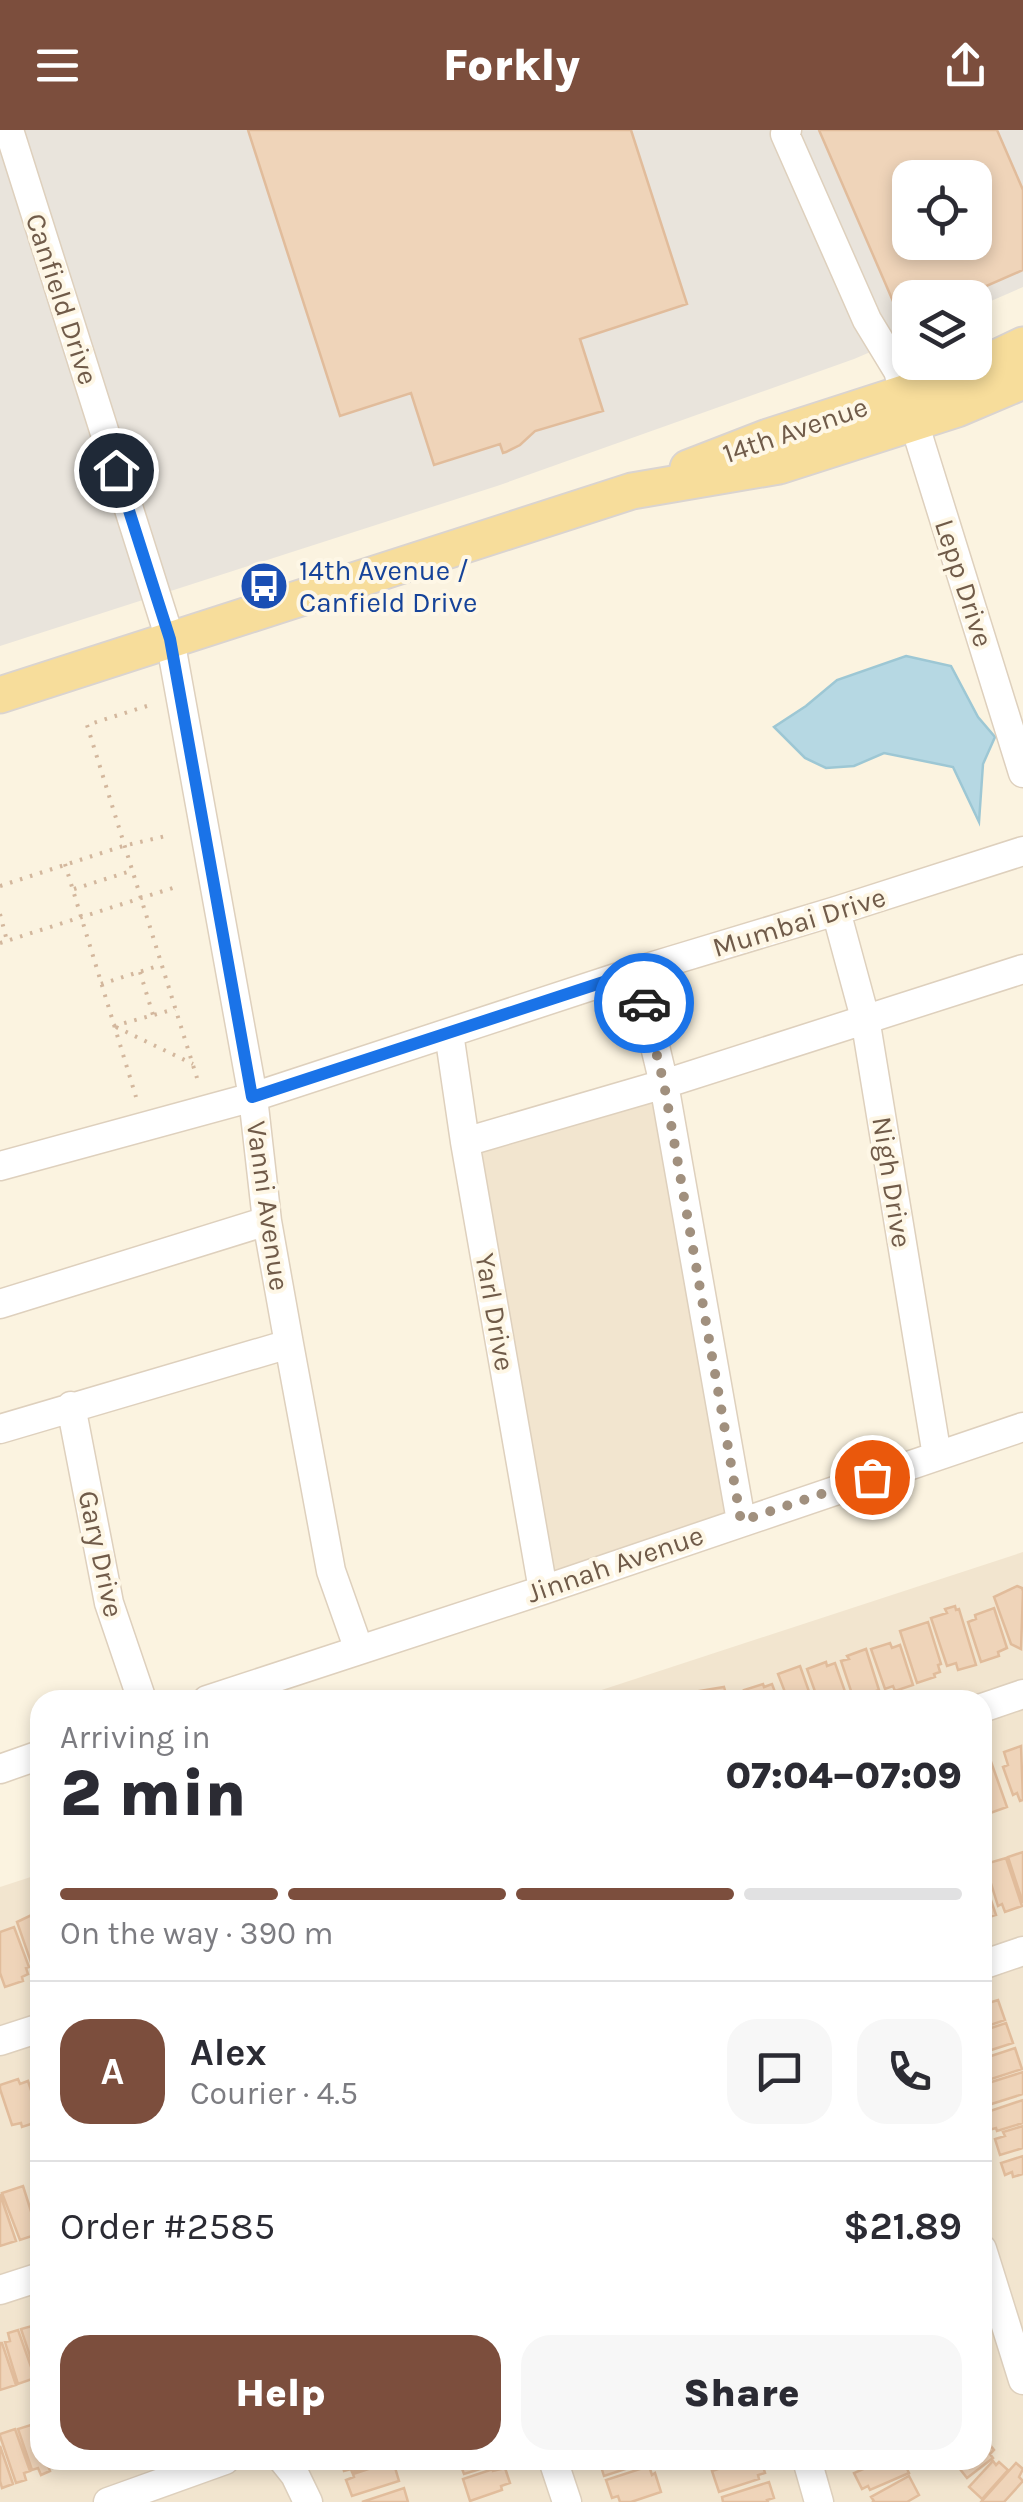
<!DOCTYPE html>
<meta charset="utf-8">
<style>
body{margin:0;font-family:Karla,sans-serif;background:#f7f7f7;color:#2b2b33;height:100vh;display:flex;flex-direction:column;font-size:38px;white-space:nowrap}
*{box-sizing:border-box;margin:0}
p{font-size:32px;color:#7c7c81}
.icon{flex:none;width:55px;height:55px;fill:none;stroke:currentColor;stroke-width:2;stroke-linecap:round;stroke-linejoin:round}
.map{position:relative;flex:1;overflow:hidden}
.sheet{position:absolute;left:30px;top:1560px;width:962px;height:780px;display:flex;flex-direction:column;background:#fff;border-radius:30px;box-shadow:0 5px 15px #0003}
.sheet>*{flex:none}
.controls{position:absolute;left:892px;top:30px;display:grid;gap:20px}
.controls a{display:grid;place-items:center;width:100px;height:100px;border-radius:20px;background:#fff;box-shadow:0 5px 15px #0003;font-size:50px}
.pin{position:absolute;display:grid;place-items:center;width:85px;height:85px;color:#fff;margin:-42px;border:5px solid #fff;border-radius:50%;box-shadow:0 2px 10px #0007}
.courier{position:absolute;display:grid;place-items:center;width:100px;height:100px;margin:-50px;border:8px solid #1a73e8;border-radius:50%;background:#fff;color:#222;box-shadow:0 2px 12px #0007}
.headline em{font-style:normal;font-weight:800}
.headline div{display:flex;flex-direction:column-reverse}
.headline{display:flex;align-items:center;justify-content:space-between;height:170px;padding:0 30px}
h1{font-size:65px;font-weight:800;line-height:75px}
.bar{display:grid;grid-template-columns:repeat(4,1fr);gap:15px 10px;align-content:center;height:120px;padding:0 30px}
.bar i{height:12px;border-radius:8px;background:#e1e1e2}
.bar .on{background:#7c4e3d}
.bar p{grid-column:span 4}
.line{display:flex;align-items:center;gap:25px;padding:0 30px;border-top:2px solid #e1e1e2}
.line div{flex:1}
.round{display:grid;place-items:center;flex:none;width:105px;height:105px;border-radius:30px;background:#f7f7f7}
.cta{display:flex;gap:20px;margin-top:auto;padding:20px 30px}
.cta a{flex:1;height:115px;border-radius:30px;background:#7c4e3d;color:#fff;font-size:40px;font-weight:800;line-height:115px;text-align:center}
.cta a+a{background:#f7f7f7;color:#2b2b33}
header{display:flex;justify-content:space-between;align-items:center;height:130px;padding:0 30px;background:#7c4e3d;color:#fff;font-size:45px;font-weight:800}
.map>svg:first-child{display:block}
.residential{fill:#f2e5cf}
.industrial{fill:#e9e4dc;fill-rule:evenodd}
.water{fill:#b6d8e3;stroke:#9dc7d4;stroke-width:2.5}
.building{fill:#efd4b9;stroke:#e1bc9b;stroke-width:2.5;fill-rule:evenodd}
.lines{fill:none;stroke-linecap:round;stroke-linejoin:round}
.minor-casing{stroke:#ded0bd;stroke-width:31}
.major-casing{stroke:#dad4d0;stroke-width:39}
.path{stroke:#d3b79d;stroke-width:4;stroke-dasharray:2.5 8;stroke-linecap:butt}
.minor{stroke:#fff;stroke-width:28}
.major{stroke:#f7dd9b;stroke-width:35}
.done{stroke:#a1907e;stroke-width:10;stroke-dasharray:0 18}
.route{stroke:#1a73e8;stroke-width:12}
.labels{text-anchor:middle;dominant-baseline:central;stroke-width:8;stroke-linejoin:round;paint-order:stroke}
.street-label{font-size:28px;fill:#705b49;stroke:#fef7e6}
.transit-label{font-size:28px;fill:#164399;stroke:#fef7e6;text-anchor:start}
</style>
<header><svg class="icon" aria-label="menu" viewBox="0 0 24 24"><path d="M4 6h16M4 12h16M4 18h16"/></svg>Forkly<svg class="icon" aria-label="share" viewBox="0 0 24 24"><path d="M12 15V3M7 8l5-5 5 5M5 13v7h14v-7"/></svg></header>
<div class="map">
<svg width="1023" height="2372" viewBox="0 0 1023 2372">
<rect width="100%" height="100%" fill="#fbf3e0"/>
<path class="residential" d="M664,954L741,1391L543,1460L465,1012Z
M1023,1422V2372H0V1757L40,1744V2330H982V1570H571Z"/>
<path class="industrial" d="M0,0H1023V157L975,178V168H910V205L854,229L497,356L0,516ZM910,48H975V112H910Z"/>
<path class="water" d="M906,526L951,536L978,587L995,607L983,634L979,692L953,637L884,623L854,636L826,638L805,628L774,597L806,576L837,550Z"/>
<path class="building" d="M248,0H631L687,174L580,209L603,281L535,301L520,315L506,322L503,323L500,314L434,335L411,263L340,286Z
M819,0H997L1023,60V140L959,168H910V188L902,192ZM910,48H975V112H910Z
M1017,1456L1022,1458L1023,1461L1021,1519L1011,1514L994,1467Z
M955,1476L956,1480L959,1479L976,1535L958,1540L956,1533L947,1536L931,1488L947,1483L945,1479Z
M994,1478L1007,1518L998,1522L999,1526L981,1532L968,1492L976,1489L975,1485Z
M928,1492L941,1534L938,1535L940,1542L934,1544L935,1547L917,1553L900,1501Z
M890,1513L892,1518L900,1515L913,1555L895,1561L893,1556L885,1559L871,1519Z
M866,1519L879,1560L870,1563L872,1569L854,1570L841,1531L849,1529L847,1526Z
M826,1532L827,1536L835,1533L848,1570H818L807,1539Z
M800,1536L812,1570H788L778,1544Z
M763,1554L764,1557L772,1554L778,1570H747L744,1560Z
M724,1557L728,1570H698L699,1561Z
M1021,1616L1023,1670L1020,1671L1017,1663L1013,1665L1003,1637L1008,1635L1004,1622Z
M989,1626L1007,1677L982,1686V1628Z
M1023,1722V1773L1008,1727Z
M1006,1728L1022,1776L1005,1782L1002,1774L998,1776L985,1734Z
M982,1744L996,1785L982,1789Z
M40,1781V1839L34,1841L17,1792Z
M14,1797L29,1837L26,1838L28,1844L22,1847L23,1851L5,1857L0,1843V1802Z
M998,1870L1005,1890L982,1898V1875Z
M1006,1893L1013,1913L982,1923V1901Z
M1015,1918L1022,1939L982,1952V1929Z
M1023,1942V1964L982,1977V1955Z
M18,1949L20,1954L28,1951L40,1987V1991L22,1997L21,1993L12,1995L0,1959V1955Z
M1023,1970V1993L997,2001L996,1998L989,2000L984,1983Z
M1023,1996V2018L1000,2025L995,2009L1005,2006L1003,2002Z
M1023,2026V2044L1013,2047L1012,2042L1005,2045L1001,2033Z
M23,2056L36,2097L33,2098L35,2105L20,2110L2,2063Z
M0,2064L16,2111L0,2116Z
M32,2196L34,2202H40V2246L37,2247L21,2199Z
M18,2200L35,2248L18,2254L5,2212L10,2211L8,2203Z
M0,2213H2L16,2255L0,2260Z
M34,2294L40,2312V2330H46L50,2341L41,2345L38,2338L32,2340L18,2299Z
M15,2299L30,2341L24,2343L26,2350L16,2353L0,2306V2304Z
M987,2311L994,2320L990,2324L993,2328L967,2348L956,2334L962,2330H982V2314Z
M0,2316L13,2354L2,2358L0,2351Z
M341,2330H388L352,2342L351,2339L344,2341Z
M453,2330H503V2332L464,2344L461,2336L456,2337Z
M599,2330H653L604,2346Z
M745,2330H761L765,2343L758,2345L759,2349L719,2362L712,2341Z
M884,2330H903L909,2343L870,2360L868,2356L862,2359L854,2343Z
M393,2331L399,2351L352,2366L346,2350L354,2347L353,2344Z
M993,2331L996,2335L999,2332L1008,2340L982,2369L969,2357Z
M1016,2333L1023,2339L1019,2347L1023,2351L1004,2372H981Z
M649,2336L652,2345L655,2343L661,2362L631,2372H620L618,2366L612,2368L606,2350Z
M505,2338L510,2353L501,2356L502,2360L470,2371L463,2349L493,2339V2341Z
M909,2346L919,2365L907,2372H872L874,2371L871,2367Z
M769,2352L774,2368L767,2370L768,2372H723L722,2367Z
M404,2358L408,2372H362Z"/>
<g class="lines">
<g class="minor-casing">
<path id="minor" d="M9,0L170,509L253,967L267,1091L289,1214L331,1441L359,1520
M787,0L785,4L867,190L898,241L1023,643
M836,781L865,888L937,1326
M637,841L664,954L741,1391
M449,903L465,1012L543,1460
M465,1012L664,954L1023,839
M0,1036L253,967L637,841L836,781L1023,721
M0,1174L267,1091
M71,1276L109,1473L142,1570
M0,1299L289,1214
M207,1570L543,1460L1023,1297
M982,1578L1023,1564
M0,1639L40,1625
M982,1835L1023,1821
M0,1911L40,1898
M982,2119L1023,2250
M0,2160L40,2147
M283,2330L295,2345L308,2372
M553,2330L567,2372
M807,2330L819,2372
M108,2372L225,2330"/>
</g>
<g class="major-casing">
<path id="major" d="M688,338L768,307L960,245L1023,215
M0,565L632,361L779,336L957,279L1023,251"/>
</g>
<path class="path" d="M147,576L87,595L197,948
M65,734L136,967
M0,756L123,716L170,705
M74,759L131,741
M0,784L7,811
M0,813L179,756
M140,842L153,885
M101,854L161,835
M114,896L175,879
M116,897L193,934"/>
<use href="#minor" class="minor"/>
<use href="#major" class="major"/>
</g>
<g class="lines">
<path class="done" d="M644,873L664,954L741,1391L872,1347"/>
<path class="route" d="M116,340L170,509L252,967L637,841L644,873"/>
</g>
<defs>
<g id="bus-disc" transform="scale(2.5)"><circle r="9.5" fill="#1a4fb4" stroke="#fef7e6"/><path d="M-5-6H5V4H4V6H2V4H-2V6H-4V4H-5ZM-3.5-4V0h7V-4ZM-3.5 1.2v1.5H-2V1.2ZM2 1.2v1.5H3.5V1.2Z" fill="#fff"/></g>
</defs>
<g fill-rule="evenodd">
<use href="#bus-disc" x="264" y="456"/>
</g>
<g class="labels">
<g class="street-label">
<text transform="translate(62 169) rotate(72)">Canfield Drive</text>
<text transform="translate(795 300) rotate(-19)">14th Avenue</text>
<text transform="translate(964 453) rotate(72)">Lepp Drive</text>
<text transform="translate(799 792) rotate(-17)">Mumbai Drive</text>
<text transform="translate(892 1052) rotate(81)">Nigh Drive</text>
<text transform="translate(268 1076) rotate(82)">Vanni Avenue</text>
<text transform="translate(495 1182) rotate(80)">Yarl Drive</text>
<text transform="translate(101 1424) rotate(78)">Gary Drive</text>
<text transform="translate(615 1434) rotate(-19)">Jinnah Avenue</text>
</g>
<g class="transit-label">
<text x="299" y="440">14th Avenue /<tspan x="299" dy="32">Canfield Drive</tspan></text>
</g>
</g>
</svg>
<div class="controls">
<a><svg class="icon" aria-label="locate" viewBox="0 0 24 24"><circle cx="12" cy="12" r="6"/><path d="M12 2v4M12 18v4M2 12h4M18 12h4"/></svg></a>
<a><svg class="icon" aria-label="layers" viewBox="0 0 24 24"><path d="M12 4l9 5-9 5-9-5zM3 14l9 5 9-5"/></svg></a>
</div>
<div class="pin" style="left:872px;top:1347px;background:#ea580c"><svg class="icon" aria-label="bag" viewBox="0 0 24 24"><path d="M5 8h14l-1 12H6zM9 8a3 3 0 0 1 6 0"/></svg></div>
<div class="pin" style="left:116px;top:340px;background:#1f2937"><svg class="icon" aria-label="home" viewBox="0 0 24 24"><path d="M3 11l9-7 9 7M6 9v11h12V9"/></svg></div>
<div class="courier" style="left:644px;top:873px"><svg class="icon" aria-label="car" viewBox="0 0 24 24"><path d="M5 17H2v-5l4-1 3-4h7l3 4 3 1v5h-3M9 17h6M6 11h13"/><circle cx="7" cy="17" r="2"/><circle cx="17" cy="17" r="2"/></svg></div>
<section class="sheet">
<div class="headline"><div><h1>2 min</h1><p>Arriving in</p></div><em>07:04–07:09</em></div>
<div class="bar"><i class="on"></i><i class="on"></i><i class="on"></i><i></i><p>On the way · 390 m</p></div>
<div class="line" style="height:180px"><b class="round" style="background:#7c4e3d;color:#fff">A</b><div><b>Alex</b><p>Courier · 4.5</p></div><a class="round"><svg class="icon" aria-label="chat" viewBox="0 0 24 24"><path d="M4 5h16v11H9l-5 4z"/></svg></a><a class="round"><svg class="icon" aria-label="phone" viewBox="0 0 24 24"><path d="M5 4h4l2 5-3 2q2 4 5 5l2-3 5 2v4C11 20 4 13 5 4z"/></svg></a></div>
<div class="line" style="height:130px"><div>Order #2585</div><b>$21.89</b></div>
<div class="cta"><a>Help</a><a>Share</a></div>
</section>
</div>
